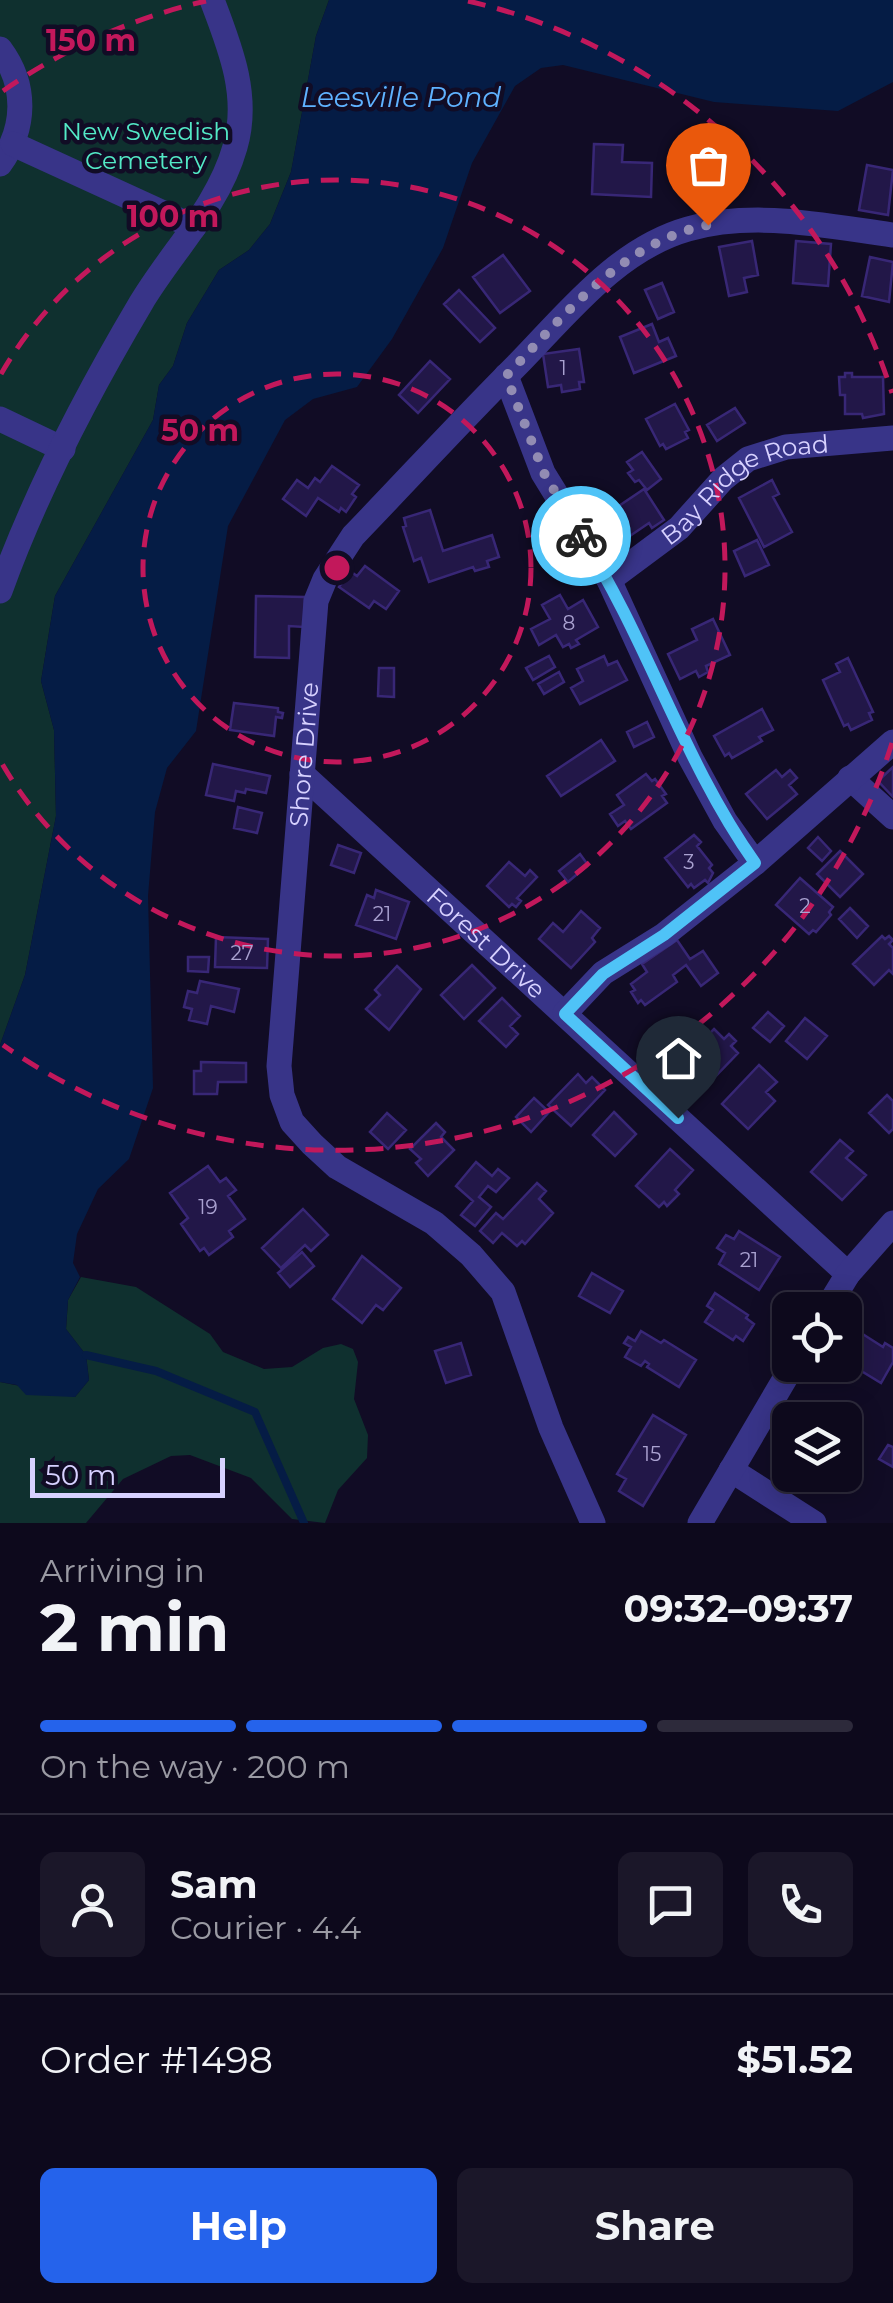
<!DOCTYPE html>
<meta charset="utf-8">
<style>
body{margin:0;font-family:Montserrat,sans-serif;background:#1b1729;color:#f1f3f6;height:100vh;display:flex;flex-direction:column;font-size:38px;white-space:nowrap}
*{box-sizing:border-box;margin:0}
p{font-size:32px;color:#9a9aa3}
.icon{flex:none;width:55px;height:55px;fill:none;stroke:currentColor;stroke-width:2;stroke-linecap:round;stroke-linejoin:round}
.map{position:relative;height:1523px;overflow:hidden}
.side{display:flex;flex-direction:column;background:#0d091c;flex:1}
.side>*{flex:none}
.tools{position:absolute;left:772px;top:1292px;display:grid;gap:20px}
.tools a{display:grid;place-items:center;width:90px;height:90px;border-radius:15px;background:#0d091c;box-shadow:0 5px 25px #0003,0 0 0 2px #2d2a3b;font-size:50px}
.scale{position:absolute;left:30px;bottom:25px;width:195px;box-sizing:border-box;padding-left:10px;border:5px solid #d7d1ff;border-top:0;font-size:28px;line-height:35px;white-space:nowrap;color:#d7d1ff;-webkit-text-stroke:8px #110c25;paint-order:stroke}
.pin{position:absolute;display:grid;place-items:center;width:85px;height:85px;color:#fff;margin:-102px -42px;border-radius:50% 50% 50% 0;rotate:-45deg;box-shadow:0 0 10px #0007}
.pin .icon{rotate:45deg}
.courier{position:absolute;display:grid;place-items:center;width:100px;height:100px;margin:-50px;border:8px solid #4fc3f7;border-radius:50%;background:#fff;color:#222;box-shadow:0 2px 12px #0007}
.headline em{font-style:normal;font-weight:700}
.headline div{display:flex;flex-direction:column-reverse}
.headline{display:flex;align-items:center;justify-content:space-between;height:170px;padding:0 40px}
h1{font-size:65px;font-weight:700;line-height:75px}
.bar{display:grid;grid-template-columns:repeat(4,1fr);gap:15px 10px;align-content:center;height:120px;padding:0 40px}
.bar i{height:12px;border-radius:8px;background:#2d2a3b}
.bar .active{background:#2563eb}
.bar p{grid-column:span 4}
.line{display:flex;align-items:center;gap:25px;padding:0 40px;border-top:2px solid #2d2a3b}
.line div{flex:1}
.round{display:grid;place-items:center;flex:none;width:105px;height:105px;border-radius:15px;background:#1b1729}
.cta{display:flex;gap:20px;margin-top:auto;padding:20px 40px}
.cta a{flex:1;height:115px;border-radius:15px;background:#2563eb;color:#fff;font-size:40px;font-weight:700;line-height:115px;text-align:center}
.cta a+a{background:#1b1729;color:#f1f3f6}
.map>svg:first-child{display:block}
.green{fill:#0f302f}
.water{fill:#051c45}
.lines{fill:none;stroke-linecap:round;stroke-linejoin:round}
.stream{stroke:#051c45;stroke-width:8}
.building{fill:#221748;stroke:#382776;stroke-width:2.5}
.minor{stroke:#383488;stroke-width:25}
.done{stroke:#928cb3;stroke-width:10;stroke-dasharray:0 18}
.route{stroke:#4fc3f7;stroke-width:12}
.ring{fill:none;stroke:#c2185b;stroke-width:5;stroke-dasharray:18 12}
.labels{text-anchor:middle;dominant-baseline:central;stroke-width:9;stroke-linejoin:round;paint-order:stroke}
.number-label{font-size:20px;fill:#aaa2d1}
.park-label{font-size:25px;fill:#53e9c6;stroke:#110c25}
.street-label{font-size:25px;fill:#d7d1ff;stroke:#110c25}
.water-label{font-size:28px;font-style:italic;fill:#5fb2ff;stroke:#110c25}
.centre{fill:#c2185b;stroke:#110c25;stroke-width:5}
.ring-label{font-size:30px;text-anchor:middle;font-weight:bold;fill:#c2185b;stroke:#110c25;stroke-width:9;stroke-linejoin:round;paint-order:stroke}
</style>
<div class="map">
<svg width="893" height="1523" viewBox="0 0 893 1523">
<rect width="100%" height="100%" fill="#110c25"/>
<path class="green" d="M0,0H329L316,36L291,172L270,224L249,250L219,270L187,323L173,366L159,385L153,420L55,596L41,681L54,730L56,816L25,975L0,1045Z
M81,1277L136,1287L210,1334L223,1352L264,1369L292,1367L323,1348L341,1344L353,1349L358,1362L354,1399L368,1435L367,1458L338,1490L325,1523L292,1519L251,1478L190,1455L171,1456L123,1479L86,1523H0V1382L75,1397L89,1380L86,1355L66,1329L68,1300Z"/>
<path class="water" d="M329,0H893V82L838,111L714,102L563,65L541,68L515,86L472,163L443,248L392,339L357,387L313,399L285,420L228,526L196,731L167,768L155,812L148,896L153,1088L129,1159L98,1189L77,1234L73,1263L80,1277L68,1300L66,1329L86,1355L89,1380L75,1397L26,1395L17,1385L0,1382V1045L25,975L56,816L54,730L41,681L55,596L153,420L159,385L173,366L187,323L219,270L249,250L270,224L291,172L316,36Z"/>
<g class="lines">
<path class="stream" d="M86,1355L156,1371L255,1412L304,1523"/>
</g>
<path class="building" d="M594,144L623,145L622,162L652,163L651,197L592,194Z
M867,165L893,170L888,215L859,210Z
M752,241L758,275L744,278L747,292L729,296L719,247Z
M796,241L831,244L828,286L793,283Z
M503,255L530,291L500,313L473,277Z
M870,257L893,262L889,302L862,296Z
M662,283L674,312L658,319L645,290Z
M459,290L495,328L480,342L444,304Z
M652,324L659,342L668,338L676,356L634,373L620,337Z
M579,349L584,382H579L580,389L562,392L561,385L548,387L543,354Z
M430,361L450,379L418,413L399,395Z
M845,373H852V377H883L884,414L863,418L862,414H845V395H840L839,377H845Z
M675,404L689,430L685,432L688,438L666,449L663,444L660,446L646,419Z
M735,408L745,423L717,441L707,425Z
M642,452L661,479L647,490L639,480L635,482L628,473L633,470L627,462Z
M332,466L359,485L352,494L356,497L346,512L341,508L339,512L318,498L306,516L283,499L297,480L308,488L315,478L320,482Z
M772,480L779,494L773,497L792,532L764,547L739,498Z
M644,489L664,520L652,528L649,523L618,544L601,518Z
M430,510L443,551L492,535L499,557L487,561L489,567L475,571L473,567L429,582L421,558L414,561L403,527L406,526L404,518Z
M757,540L769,565L745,576L734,551Z
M365,566L399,591L386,609L374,601L369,608L339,587L350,571L357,576Z
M560,595L568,609L583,600L598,627L576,640L579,644L571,648L569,644L563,647L556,635L539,645L531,629L550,619L542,605Z
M256,596L305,597L304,627L289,626V658L255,657Z
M713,619L730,655L706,666L708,672L699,677L696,671L680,679L668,654L697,640L692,629Z
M549,656L555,667L533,680L526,668Z
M604,656L608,665L617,661L627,680L580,704L571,688L583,681L577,669Z
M848,658L873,712L869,713L872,720L851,730L848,724L844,726L823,680L840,672L836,664Z
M379,668H394V697L378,696Z
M559,672L564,682L544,694L538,684Z
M234,703L278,708V712L283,713L282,718L276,717L274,736L230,730Z
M762,709L773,730L759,737L762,741L732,758L729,753L725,756L714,736Z
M647,722L654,737L634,747L627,732Z
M601,740L615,761L561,796L547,776Z
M213,764L270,776L266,793L246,789L245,793L236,791L234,801L206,795Z
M893,767V797L878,781Z
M776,770L782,777L790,770L797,778L789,785L797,794L767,819L746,794Z
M646,774L652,781L655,779L666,794L662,796L667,803L631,829L625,821L618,826L610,814L624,805L617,795Z
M238,807L262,813L257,833L234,828Z
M694,835L701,842L697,846L712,865L709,868L713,873L708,883L705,880L694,888L691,884L688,887L665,858Z
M818,837L831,851L822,861L808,848Z
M338,845L361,853L354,873L331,865Z
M840,851L863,874L840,897L817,874Z
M580,854L588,865L568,882L559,871Z
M509,862L525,876L530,870L537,877L517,898L521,901L516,907L512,904L509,907L487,886Z
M800,878L833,907L829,912L831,915L816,932L813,930L809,934L776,905Z
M376,890L409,902L396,939L356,925L367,895L374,898Z
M850,908L868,926L857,938L839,919Z
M581,911L600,928L592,938L595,942L571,968L539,939L553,923L563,932Z
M882,936L885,939L889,936L893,940L889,944L893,948V974L889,970L874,985L853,964Z
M216,937L268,939L267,968L215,967Z
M677,940L690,959L703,951L718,973L701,986L686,965L673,975L677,982L645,1005L641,1000L638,1003L631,992L635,990L631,984L647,972L642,964Z
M188,957H209L208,972L188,971Z
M472,965L495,988L464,1019L441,995Z
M397,966L421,989L389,1030L366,1009L380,995L375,990Z
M200,981L239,989L234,1012L211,1006L207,1024L189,1020L192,1009L184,1007L188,991L197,993Z
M502,998L520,1016L510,1026L518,1034L506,1047L479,1021Z
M768,1012L784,1026L770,1042L753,1028Z
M805,1018L827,1036L807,1059L786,1041Z
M714,1029L724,1039L729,1034L736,1041L731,1046L738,1053L709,1083L705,1080L700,1085L682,1067L687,1063L684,1059Z
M201,1062L246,1063V1082H218L217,1094H194V1071H201Z
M759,1065L777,1082L766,1092L775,1101L748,1129L722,1104Z
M578,1074L586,1083L592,1077L605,1090L571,1126L548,1105Z
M887,1095L893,1101V1129L889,1133L869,1113Z
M534,1098L549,1112L531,1132L516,1117Z
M614,1112L636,1134L615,1156L593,1135Z
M387,1113L406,1130L388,1149L370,1132Z
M436,1123L445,1132L441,1137L454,1150L428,1176L416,1163L421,1159L410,1149Z
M840,1140L853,1151L846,1158L866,1175L842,1200L811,1172Z
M670,1149L693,1170L675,1190L679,1194L667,1206L664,1202L659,1207L636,1186Z
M476,1162L492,1176L498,1169L509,1178L496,1192L488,1186L479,1197L491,1207L475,1226L461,1215L473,1201L456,1186Z
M208,1166L220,1182L226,1178L236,1190L228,1196L245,1219L229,1231L233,1237L209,1255L204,1248L200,1251L181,1224L188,1218L170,1193Z
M537,1183L546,1191L539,1199L553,1213L525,1244L522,1241L517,1246L502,1233L493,1243L480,1231L496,1213L503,1219Z
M303,1209L328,1235L311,1251L305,1245L281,1268L262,1248Z
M739,1231L780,1257L759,1290L719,1264L725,1253L717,1248L726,1235L734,1239Z
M302,1252L314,1266L290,1287L278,1273Z
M362,1256L401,1288L383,1310L376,1305L362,1323L333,1299Z
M592,1273L623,1291L610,1313L579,1296Z
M715,1293L748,1315L746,1318L754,1324L743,1341L736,1336L733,1340L705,1322L713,1310L707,1306Z
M641,1331L661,1343L664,1340L696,1360L679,1387L647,1367L649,1364L645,1361L641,1366L625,1357L631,1347L624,1343L628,1337L635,1341Z
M861,1333L883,1347L885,1343L893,1348V1362L881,1383L845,1361Z
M461,1343L471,1375L446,1383L435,1351Z
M653,1415L686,1435L643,1506L619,1491L626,1479L617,1474Z
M888,1445L893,1447V1467L879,1459Z
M845,1467L854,1473L844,1492L826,1481L829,1475H845Z"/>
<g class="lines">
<g class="minor">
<path d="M0,49C27,85 26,128 0,164"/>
<path d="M13,144L194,227"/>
<path d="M506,376L543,473L609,580L690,757L725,821L755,863"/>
<path d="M0,419L63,449"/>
<path id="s1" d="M609,580L679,528L723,479L748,459L786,447L893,438"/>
<path d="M0,591C36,491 87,394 141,303C172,251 218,207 235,147C250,96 230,47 212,0"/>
<path id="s2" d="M302,774L848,1274"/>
<path d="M850,778L893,817"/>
<path d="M565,1013L603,973L664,935L755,863L893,742"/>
<path d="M826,1310L848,1274L893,1223"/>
<path d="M731,1470L814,1523"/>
<path id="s3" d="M593,1523L551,1428L503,1292L471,1255L434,1223L337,1167L312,1144L292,1122L282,1095L279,1066L316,601L325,579L353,536C408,479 461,421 517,365C567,314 617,249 688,229C755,210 826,226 893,235"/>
<path d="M700,1523L793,1365"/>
</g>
</g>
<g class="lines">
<path class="done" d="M581,536L544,473L506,376C564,316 622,242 708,225"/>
<path class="route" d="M581,536C648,641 683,761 755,863L664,935L603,974L565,1014L678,1118"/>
</g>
<g class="ring">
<circle cx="337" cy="568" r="194"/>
<path d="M1 374A388 388 0 1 1 1 762"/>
<path d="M892 743A582 582 0 0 1 3 1045M3 91A582 582 0 0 1 206 1M468 1A582 582 0 0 1 892 393"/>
</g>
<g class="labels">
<g class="number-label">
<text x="563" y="368">1</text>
<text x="569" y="623">8</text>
<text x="689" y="862">3</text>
<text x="805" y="906">2</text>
<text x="382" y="914">21</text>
<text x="242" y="953">27</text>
<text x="208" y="1207">19</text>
<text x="749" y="1260">21</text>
<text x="652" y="1454">15</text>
</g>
<g class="park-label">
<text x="146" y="131">New Swedish<tspan x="146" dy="29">Cemetery</tspan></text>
</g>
<g class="street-label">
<text stroke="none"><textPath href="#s1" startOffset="168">Bay Ridge Road</textPath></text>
<text stroke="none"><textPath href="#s3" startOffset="892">Shore Drive</textPath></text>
<text stroke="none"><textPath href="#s2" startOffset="250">Forest Drive</textPath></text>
</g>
<g class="water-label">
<text x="401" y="97">Leesville Pond</text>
</g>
</g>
<circle cx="337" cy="568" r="15" class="centre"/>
<g class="ring-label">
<text x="91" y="51">150 m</text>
<text x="173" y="227">100 m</text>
<text x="200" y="441">50 m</text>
</g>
</svg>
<div class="tools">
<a><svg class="icon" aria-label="locate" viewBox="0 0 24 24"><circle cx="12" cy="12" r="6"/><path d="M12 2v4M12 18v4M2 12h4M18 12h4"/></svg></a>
<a><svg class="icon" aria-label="layers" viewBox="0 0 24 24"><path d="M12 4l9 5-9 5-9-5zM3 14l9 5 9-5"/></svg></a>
</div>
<div class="scale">50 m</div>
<div class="pin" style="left:708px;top:225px;background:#ea580c"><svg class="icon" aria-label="bag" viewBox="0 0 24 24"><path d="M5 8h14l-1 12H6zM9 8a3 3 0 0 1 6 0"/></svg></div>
<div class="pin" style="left:678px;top:1118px;background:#1f2937"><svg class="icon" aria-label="home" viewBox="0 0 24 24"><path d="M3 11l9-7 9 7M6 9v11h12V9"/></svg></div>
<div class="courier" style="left:581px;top:536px"><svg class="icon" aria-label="bike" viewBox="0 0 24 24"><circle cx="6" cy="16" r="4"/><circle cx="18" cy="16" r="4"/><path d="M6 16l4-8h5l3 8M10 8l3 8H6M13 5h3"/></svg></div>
</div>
<section class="side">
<div class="headline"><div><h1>2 min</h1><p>Arriving in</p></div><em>09:32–09:37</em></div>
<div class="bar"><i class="active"></i><i class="active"></i><i class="active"></i><i></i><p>On the way · 200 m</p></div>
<div class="line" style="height:180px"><a class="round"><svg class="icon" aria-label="person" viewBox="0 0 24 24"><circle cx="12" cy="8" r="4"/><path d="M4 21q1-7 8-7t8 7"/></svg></a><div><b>Sam</b><p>Courier · 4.4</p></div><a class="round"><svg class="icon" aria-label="chat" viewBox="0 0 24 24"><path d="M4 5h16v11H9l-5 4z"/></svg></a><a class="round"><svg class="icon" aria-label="phone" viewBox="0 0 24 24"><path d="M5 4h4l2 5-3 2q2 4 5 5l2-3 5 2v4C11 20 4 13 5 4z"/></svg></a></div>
<div class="line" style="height:130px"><div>Order #1498</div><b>$51.52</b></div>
<div class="cta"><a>Help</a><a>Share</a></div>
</section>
